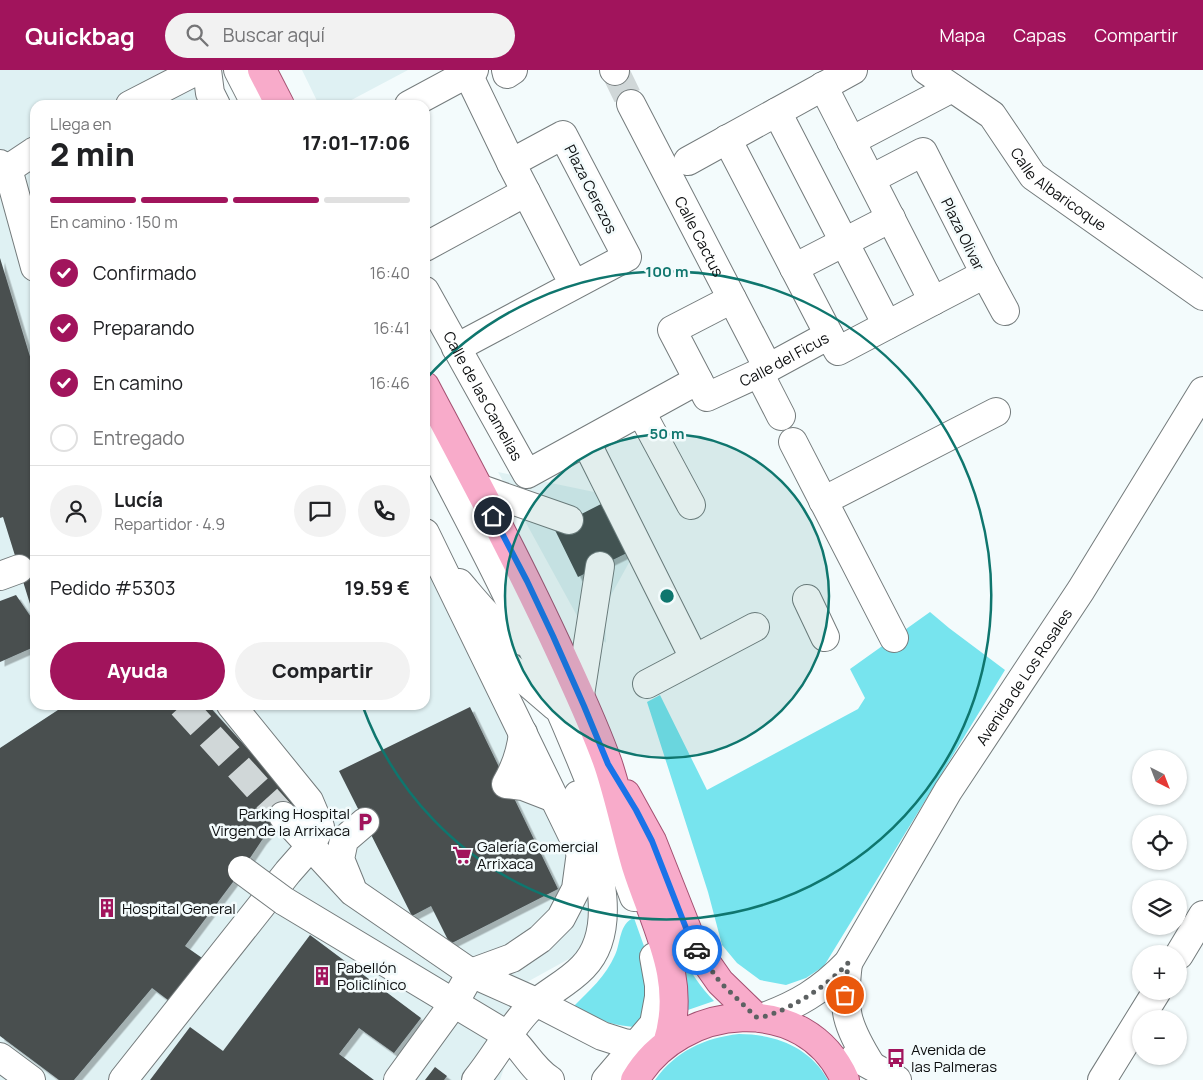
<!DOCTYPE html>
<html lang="es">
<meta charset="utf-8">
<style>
body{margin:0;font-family:Manrope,sans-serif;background:#f2f2f2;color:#202124;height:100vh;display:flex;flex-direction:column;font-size:19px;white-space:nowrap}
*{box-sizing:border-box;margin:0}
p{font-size:16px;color:#757577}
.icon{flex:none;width:28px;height:28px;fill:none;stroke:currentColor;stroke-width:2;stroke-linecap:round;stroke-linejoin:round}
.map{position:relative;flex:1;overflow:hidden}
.sheet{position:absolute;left:30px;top:30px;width:400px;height:610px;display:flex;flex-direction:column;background:#fff;border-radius:15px;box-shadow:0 1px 4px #0004}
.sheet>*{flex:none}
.needle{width:32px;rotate:138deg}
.buttons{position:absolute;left:1132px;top:680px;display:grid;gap:10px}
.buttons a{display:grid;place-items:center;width:55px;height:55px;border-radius:50%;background:#fff;box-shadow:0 1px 4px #0004;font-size:25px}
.pin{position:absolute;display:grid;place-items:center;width:42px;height:42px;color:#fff;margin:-21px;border:2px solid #fff;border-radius:50%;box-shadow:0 1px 5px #0007}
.courier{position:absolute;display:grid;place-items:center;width:50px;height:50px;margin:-25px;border:4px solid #1a73e8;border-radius:50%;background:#fff;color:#222;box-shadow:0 1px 6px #0007}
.summary em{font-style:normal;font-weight:800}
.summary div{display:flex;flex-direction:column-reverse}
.summary{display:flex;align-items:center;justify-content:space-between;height:85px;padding:0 20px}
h1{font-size:32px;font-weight:800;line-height:38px}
.bar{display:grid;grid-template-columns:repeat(4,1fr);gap:8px 5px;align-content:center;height:60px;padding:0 20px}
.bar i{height:6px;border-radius:4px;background:#e0e0e0}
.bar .active{background:#a1145c}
.bar p{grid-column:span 4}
.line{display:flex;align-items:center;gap:12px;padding:0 20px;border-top:1px solid #e0e0e0}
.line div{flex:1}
.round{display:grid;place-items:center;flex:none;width:52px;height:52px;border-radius:26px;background:#f2f2f2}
ol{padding:0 20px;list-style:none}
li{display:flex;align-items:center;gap:15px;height:55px}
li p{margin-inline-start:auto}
li .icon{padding:5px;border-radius:50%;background:#a1145c;color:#fff;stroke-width:4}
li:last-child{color:#757577}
li i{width:28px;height:28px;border:2px solid #e0e0e0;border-radius:50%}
.cta{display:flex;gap:10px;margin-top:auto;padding:10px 20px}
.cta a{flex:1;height:58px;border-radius:30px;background:#a1145c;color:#fff;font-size:20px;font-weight:800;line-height:58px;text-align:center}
.cta a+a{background:#f2f2f2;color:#202124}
header{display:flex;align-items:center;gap:30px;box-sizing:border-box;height:70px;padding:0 25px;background:#a1145c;color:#fff}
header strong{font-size:24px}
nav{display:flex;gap:28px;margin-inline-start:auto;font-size:18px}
.search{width:350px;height:45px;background:#f2f2f2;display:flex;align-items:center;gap:12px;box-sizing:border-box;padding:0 18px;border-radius:28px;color:#757577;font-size:19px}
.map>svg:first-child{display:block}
.built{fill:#dff1f3}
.green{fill:#77e4ee}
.building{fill:#484f50;filter:url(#shadow)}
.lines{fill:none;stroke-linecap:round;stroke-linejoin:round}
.minor-tunnel{stroke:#d0d7d8;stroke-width:28;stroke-dasharray:28 14;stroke-linecap:butt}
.minor-casing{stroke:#747b7c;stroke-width:30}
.major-casing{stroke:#a35071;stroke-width:30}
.minor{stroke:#fff;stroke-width:28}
.major{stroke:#f8abca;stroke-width:28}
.minor-bridge-casing{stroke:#747b7c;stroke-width:30;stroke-linecap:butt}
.minor-bridge{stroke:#fff;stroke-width:28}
.done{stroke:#5d6162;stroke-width:5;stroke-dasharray:0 9}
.route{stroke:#1a73e8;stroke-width:6}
.ring{fill:none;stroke:#0f766e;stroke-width:2.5}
.labels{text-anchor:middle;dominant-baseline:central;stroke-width:5;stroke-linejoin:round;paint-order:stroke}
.street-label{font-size:15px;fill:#0c0e0f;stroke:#f3fbfc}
.poi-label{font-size:15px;fill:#0c0e0f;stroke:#f3fbfc;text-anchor:start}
.centre{fill:#0f766e;stroke:#f3fbfc;stroke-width:2.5}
.ring-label{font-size:15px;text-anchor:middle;font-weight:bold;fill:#0f766e;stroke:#f3fbfc;stroke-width:5;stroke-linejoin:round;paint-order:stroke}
</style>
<header>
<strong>Quickbag</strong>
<div class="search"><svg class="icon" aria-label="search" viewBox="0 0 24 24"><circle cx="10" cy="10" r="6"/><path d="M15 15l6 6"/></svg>Buscar aquí</div>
<nav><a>Mapa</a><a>Capas</a><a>Compartir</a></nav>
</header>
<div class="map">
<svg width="1203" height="1010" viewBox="0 0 1203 1010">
<defs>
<filter id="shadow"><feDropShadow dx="4.5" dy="4.5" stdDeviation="0" flood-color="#0004"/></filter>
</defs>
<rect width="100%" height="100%" fill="#f3fbfc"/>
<path class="built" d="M0,0H211L228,35H35V635H425V439L602,801L586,866L576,885L529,911L491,963L507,989L500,1010H0Z
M302,0H408L342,35H319Z
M498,402L604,424L636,480L605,536L606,573L581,553Z"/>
<path class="green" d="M930,542L949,558L1005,600L824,896L806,908L786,915L760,910L737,893L722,875L708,822L647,632L660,625L707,720L858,639L865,628L850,599Z
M665,840C679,877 686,902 714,931L685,941Z
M634,848L645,879L648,941L634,957C609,955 595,948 573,937C589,921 606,906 615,885C621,873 619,853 634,848Z
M739,964C775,964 810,977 828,1010H655C676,981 704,968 739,964Z"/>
<path class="building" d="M0,188L35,303V550L3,447L0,448Z
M605,432L631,481L578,507L554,458Z
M16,525L35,553L34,577L0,592V531Z
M60,635H208L296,732L262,770L242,800L185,876L205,890L172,933L152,918L74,1010H59L0,966V678L61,638Z
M470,637L558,819L450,874L431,836L412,846L339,701Z
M310,865L421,948L394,983L359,958L339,984L374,1010H150L190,957L223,981Z
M435,997L447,1006L444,1010H425Z"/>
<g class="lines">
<path class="minor-tunnel" d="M615,1L631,34
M182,635L283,746"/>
<g class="minor-casing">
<g id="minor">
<path d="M207,0L210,23L216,35"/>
<path d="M238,0L256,35"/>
<path d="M506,0L507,4L513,0"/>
<path d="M614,0L615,1"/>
<path id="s1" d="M926,0L992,45L1033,106L1203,226"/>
<path d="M468,4L511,93"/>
<path d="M823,16L933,231L985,204L923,82L871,109"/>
<path id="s2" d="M631,34L768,298"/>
<path d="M130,35L198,0"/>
<path d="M409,35L474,0"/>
<path d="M777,42L887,255"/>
<path d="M727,69L829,265"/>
<path d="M851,71L952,18"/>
<path d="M688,91L853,0"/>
<path d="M0,94L8,99L35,197"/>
<path d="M8,99L35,81"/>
<path d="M425,177L526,122"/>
<path d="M794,198L891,148"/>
<path d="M985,204L1005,241"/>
<path id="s3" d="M425,221L527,404L698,310"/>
<path id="s4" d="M732,229L672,260L707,327L759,303L829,265L838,281L933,231"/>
<path d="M456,278L627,187L563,65L511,93L574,215"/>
<path d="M759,303L781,346"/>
<path d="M641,342L691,435"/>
<path d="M425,364C453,420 484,476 511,533C557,628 598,727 634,827"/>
<path d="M586,372L694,588"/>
<path d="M793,372L894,568"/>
<path d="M478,418L569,450"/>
<path d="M823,431L996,342"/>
<path d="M425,463L580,781"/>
<path d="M0,506L19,499"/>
<path d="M459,513C473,529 502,567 522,571C528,572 532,570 537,567"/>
<path d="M807,529L825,567"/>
<path d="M485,576L555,636"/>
<path d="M647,614L755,557"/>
<path d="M580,625L600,496"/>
<path d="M523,663C521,682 516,697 506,714L523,716L554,728"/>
<path d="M283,746L353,822L471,903L536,932L602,966L624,973L652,977"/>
<path d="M351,816L340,789L344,770L365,752"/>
<path d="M284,831L507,965C523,978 532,999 550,1010"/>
<path d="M1179,885L1203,845"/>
<path d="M848,893C842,940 846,955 871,995"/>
<path id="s5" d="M761,948C797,935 821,921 848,893L948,721L1081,520L1203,321"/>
<path d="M0,987L31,1010"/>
<path d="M855,987L897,1010"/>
<path d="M123,1010L288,802L310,777L320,757L309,731L231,635"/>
<path d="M398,1010L454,933L471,903L512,888L540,869L561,848L576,819L581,782"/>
<path d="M476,1010C494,988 507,963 526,942C543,924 566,915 583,897C624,855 591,774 578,725"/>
<path d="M606,1010L654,954L659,927V915L654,887"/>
<path d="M1102,1010L1157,921"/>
</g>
</g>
<g class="major-casing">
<path id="major" d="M262,0L280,35
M425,316C472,405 520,494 562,586C578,621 595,657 608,694C619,727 626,762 636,796C655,856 688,909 667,974
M626,724L652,771L692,872L720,912L756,947
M635,1010C680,932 806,921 845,1010"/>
</g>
<use href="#minor" class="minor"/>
<use href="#major" class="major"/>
<g class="minor-bridge-casing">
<path id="minor-bridge" d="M242,800L284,831"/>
</g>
<use href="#minor-bridge" class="minor-bridge"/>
</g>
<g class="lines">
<path class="done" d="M697,880L720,912L756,947C765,948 774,943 782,940C809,927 827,915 848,893L845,925"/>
<path class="route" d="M493,446L527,511L553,566L584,636L608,694L636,740L652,771L686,858L697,880"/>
</g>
<circle cx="667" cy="526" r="162" fill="#0f766e" fill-opacity=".12"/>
<g class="ring">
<circle cx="667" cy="526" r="162"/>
<path d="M426 309A324 324 0 1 1 363 637"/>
</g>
<defs>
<g id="parking-bare" transform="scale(1.5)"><path d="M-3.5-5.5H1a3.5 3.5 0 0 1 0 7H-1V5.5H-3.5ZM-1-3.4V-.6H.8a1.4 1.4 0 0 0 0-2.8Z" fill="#a1145c" stroke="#f3fbfc" stroke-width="2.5" paint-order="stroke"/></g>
<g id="supermarket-bare" transform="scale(1.5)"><path d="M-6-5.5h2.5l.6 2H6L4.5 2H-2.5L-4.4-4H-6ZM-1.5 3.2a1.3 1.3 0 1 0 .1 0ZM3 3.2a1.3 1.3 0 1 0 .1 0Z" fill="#a1145c" stroke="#f3fbfc" stroke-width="2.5" paint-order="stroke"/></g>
<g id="building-bare" transform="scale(1.5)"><path d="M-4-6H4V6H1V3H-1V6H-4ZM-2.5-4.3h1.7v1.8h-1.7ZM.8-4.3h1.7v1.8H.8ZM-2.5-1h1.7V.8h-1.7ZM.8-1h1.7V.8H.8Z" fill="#a1145c" stroke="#f3fbfc" stroke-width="2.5" paint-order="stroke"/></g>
<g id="bus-bare" transform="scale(1.5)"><path d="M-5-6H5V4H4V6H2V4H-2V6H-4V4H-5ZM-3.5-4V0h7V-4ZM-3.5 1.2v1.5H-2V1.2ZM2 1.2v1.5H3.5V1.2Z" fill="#a1145c" stroke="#f3fbfc" stroke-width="2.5" paint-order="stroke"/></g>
</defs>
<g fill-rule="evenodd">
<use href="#parking-bare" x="365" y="752"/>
<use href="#supermarket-bare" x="462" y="785"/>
<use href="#building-bare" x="107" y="838"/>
<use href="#building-bare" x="322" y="906"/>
<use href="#bus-bare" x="896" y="988"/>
</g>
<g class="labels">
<g class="street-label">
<text stroke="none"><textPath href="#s1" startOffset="181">Calle Albaricoque</textPath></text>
<text transform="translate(591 119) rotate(63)">Plaza Cerezos</text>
<text transform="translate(963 164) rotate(64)">Plaza Olivar</text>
<text stroke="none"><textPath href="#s2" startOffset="149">Calle Cactus</textPath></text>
<text stroke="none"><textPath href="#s4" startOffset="229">Calle del Ficus</textPath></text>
<text stroke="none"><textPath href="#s3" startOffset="120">Calle de las Camelias</textPath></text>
<text stroke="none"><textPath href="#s5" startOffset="440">Avenida de Los Rosales</textPath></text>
</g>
<g class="poi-label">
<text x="350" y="743" text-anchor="end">Parking Hospital<tspan x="350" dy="17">Virgen de la Arrixaca</tspan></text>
<text x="477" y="776">Galería Comercial<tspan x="477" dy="17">Arrixaca</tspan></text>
<text x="122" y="838">Hospital General</text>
<text x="337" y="897">Pabellón<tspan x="337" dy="17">Policlínico</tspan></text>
<text x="911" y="979">Avenida de<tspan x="911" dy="17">las Palmeras</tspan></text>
</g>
</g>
<circle cx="667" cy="526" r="8" class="centre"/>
<g class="ring-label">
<text x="667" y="207">100 m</text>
<text x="667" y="369">50 m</text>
</g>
</svg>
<div class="buttons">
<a><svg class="needle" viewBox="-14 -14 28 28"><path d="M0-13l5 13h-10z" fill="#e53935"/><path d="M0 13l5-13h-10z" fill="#757577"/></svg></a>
<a><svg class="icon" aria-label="locate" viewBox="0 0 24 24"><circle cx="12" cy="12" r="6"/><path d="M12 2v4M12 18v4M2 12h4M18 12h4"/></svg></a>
<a><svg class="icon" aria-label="layers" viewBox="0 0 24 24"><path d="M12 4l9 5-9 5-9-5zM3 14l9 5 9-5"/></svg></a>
<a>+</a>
<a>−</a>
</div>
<div class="pin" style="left:845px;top:925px;background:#ea580c"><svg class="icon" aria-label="bag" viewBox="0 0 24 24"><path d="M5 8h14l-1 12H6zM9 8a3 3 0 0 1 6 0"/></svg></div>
<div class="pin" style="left:493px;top:446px;background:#1f2937"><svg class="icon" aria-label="home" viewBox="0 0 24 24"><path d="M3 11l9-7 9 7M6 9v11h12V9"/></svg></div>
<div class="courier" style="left:697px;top:880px"><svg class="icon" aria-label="car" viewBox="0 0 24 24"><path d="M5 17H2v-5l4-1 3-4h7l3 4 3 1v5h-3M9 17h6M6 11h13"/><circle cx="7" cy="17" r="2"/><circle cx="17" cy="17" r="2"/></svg></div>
<section class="sheet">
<div class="summary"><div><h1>2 min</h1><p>Llega en</p></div><em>17:01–17:06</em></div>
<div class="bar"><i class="active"></i><i class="active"></i><i class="active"></i><i></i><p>En camino · 150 m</p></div>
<ol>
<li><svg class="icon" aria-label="check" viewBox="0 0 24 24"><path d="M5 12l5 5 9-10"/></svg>Confirmado<p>16:40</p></li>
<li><svg class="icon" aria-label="check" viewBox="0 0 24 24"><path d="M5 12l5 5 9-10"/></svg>Preparando<p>16:41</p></li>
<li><svg class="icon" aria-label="check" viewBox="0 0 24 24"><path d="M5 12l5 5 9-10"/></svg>En camino<p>16:46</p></li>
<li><i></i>Entregado</li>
</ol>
<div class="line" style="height:90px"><a class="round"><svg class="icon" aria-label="person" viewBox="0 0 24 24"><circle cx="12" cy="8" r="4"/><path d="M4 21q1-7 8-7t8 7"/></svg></a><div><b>Lucía</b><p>Repartidor · 4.9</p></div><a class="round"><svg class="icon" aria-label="chat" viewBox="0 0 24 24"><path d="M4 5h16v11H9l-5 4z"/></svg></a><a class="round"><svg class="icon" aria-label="phone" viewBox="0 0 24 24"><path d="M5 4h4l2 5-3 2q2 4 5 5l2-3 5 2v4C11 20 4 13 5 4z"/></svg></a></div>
<div class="line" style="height:65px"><div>Pedido #5303</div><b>19.59 €</b></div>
<div class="cta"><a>Ayuda</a><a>Compartir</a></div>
</section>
</div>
